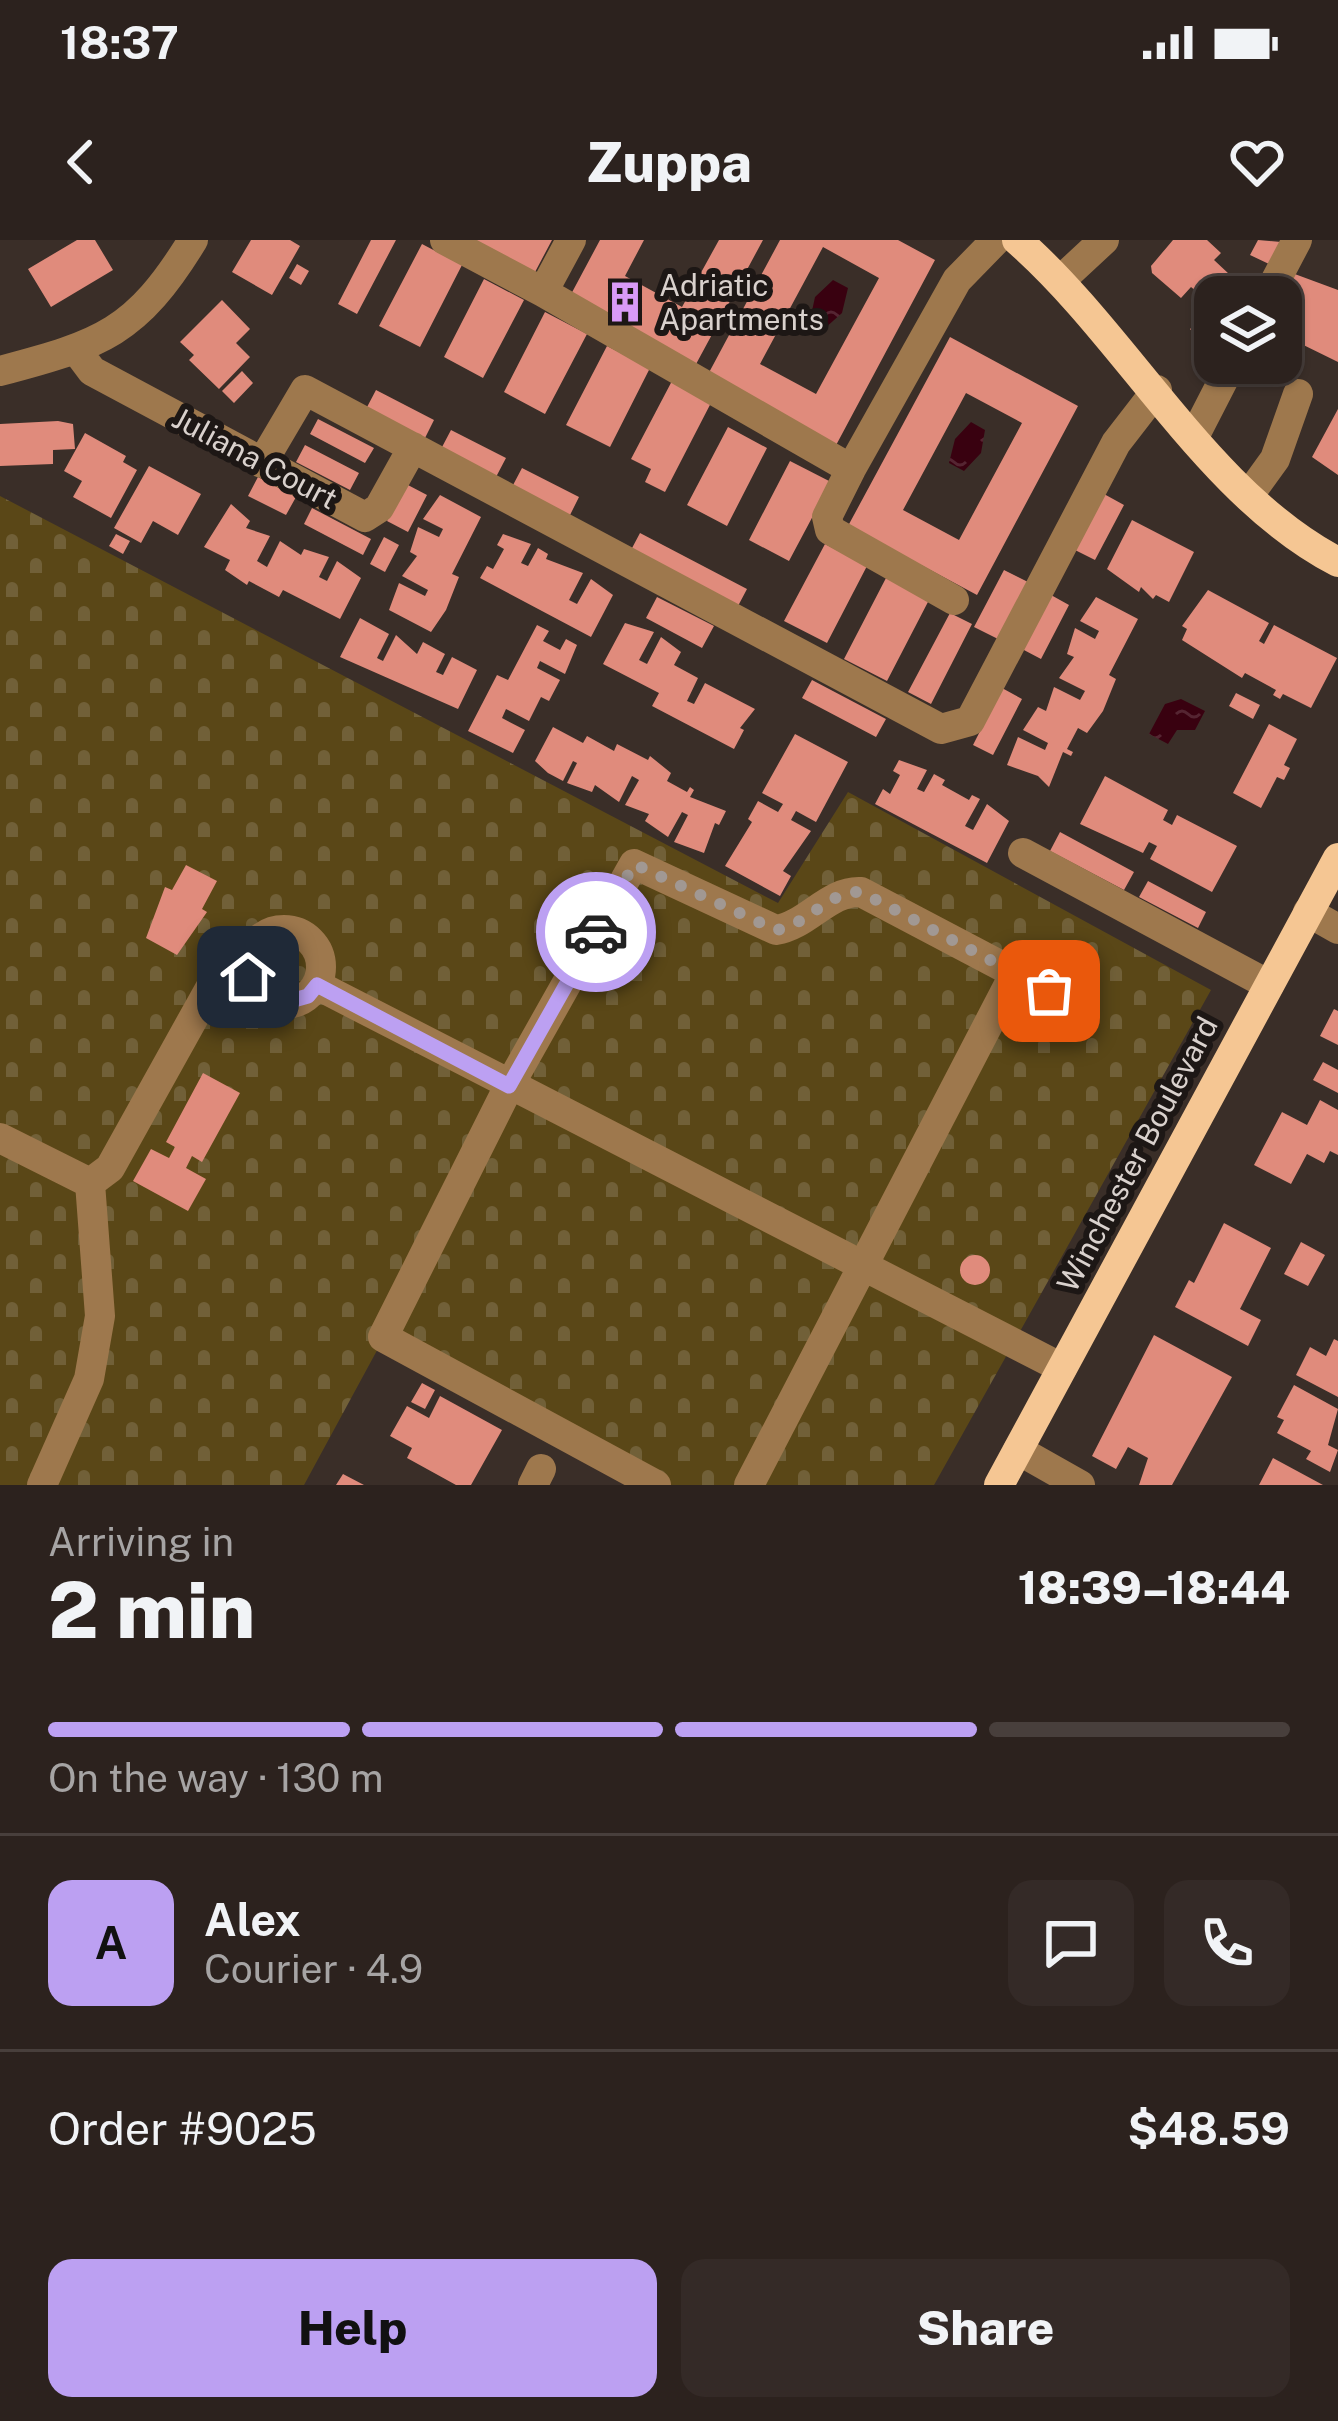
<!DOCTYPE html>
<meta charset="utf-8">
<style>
body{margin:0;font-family:"Public Sans",sans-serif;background:#342a27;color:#f1f3f6;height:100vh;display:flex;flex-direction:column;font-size:45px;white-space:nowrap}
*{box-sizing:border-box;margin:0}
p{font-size:39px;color:#a6a4a4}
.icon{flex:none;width:66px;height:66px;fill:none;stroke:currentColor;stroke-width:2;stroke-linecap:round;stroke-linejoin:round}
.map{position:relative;height:1245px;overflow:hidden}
.details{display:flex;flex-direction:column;background:#2c221e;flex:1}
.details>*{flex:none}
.tools{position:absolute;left:1194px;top:36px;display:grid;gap:24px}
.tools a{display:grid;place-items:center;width:108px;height:108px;border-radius:24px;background:#2c221e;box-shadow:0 3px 9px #0004,0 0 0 3px #483f3c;font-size:60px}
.pin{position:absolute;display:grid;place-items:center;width:102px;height:102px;color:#fff;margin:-51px;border-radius:24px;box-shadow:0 6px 18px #0006}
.courier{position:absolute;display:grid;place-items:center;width:120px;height:120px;margin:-60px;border:9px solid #bca0f2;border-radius:50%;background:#fff;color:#222;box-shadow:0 3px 15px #0007}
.overview em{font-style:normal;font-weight:800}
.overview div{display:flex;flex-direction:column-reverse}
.overview{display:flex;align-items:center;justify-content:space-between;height:204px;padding:0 48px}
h1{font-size:78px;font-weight:800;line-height:90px}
.bar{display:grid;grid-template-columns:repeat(4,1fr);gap:18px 12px;align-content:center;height:144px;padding:0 48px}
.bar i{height:15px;border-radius:9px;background:#483f3c}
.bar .active{background:#bca0f2}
.bar p{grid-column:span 4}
.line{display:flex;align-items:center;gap:30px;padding:0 48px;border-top:3px solid #483f3c}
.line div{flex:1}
.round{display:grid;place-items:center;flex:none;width:126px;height:126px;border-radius:24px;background:#342a27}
.primary-button{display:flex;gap:24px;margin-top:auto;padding:24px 48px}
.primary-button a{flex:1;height:138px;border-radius:24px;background:#bca0f2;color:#111;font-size:48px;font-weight:800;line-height:138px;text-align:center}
.primary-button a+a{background:#342a27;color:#f1f3f6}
.status{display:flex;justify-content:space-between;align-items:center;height:84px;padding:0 60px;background:#2c221e;direction:ltr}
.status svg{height:33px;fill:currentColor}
header{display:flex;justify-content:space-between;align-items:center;height:156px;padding:0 48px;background:#2c221e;font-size:54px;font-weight:800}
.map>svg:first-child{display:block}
.cemetery{fill:url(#cemetery-stones)}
.water{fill:url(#water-ripples)}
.building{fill:#e08b7c;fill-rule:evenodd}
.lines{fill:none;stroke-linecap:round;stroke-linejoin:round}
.minor{stroke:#9e784d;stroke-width:30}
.major{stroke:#f5c693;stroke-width:30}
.done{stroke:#a19893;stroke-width:12;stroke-dasharray:0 21.6}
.route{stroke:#bca0f2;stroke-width:15}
.labels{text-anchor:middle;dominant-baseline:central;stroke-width:12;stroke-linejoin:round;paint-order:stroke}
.poi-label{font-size:30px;fill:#d9d1cd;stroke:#1d1715;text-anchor:start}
.street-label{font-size:30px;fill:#d9d1cd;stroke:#1d1715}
</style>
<div class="status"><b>18:37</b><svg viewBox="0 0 49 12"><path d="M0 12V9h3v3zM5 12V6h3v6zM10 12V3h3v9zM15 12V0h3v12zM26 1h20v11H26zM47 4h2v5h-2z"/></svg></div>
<header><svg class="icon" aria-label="back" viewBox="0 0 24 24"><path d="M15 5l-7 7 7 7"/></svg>Zuppa<svg class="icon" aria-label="heart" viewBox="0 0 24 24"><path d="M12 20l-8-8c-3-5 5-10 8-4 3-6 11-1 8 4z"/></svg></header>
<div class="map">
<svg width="1338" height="1245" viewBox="0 0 1338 1245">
<defs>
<pattern id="cemetery-stones" width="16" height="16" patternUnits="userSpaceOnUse" patternTransform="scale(3)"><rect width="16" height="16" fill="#5a4717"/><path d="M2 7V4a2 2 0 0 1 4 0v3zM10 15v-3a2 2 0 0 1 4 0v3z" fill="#716038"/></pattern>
<pattern id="water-ripples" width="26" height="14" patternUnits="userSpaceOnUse" patternTransform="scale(3)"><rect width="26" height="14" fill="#390110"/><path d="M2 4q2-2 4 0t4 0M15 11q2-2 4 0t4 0" fill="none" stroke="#552532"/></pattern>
</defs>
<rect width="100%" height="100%" fill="#3a2e28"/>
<path class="cemetery" d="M0,256L778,663L848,552L1211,750L934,1245H645L381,1103L304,1245H0Z"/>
<path class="water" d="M833,40L848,48L842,73L824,89L810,80L815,57Z
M971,182L985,190L981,213L964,231L949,223L955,199Z
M1181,459L1205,471L1195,490H1177L1168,504L1149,494L1165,464Z"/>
<path class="building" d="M77,0H95L113,30L51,67L28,29Z
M251,0H290L300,6L272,55L232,32Z
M371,0H396L357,74L338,64Z
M470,0H552L534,34Z
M600,0H644L625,36L682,67L719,0H763L695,126L569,58Z
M780,0H898L935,20L834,209L705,140ZM823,7L879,38L816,154L760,124Z
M1173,0H1207L1221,13L1214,20L1229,34L1207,60L1191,47L1181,58L1152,33L1151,26Z
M1258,0L1281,2L1269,24L1250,15Z
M422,4L462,25L420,107L379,86Z
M297,24L309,31L301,45L289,38Z
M1292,33L1338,50V122L1281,94V57Z
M484,39L524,60L483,138L444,117Z
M222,60L250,89L236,103L250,117L219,149L189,120L194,115L180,102Z
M1213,70L1215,105L1209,111L1190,89Z
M545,72L587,94L545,174L504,152Z
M950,97L1078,166L977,355L848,286ZM966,153L1022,183L959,300L903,270Z
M607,106L650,128L610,207L566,185Z
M242,131L253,143L234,163L222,151Z
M673,139L713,159L665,252L645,242L651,229L631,219Z
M376,150L434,180L424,200L366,169Z
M1338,169V235L1312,217Z
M318,179L374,208L365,223L310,194Z
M58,181L73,184L75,209L53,210V224L0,226V184Z
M728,187L767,208L727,286L687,265Z
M451,190L506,218L496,237L441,209Z
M85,193L126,216L123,222L137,230L111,278L73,257L82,241L64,231Z
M305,205L359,233L350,250L296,222Z
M790,221L831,242L789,321L749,300Z
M149,226L201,254L178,295L153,281L141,303L114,288Z
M522,228L579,257L569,277L512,247Z
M258,237L296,257L286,275L248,256Z
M406,244L427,255L408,292L387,281Z
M1104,254L1124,265L1095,320L1075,310Z
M440,255L481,277L452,334L459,337L446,370L431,392L389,370L399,343L425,356L428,350L402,336L417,316L410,312L418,287L439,297L443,289L423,279Z
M231,264L250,281L246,288L270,296L257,321L267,327L280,301L301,315L304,309L329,317L319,337L327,341L337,321L361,338L340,379L283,350L279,357L249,341L247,345L225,330L230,320L204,307Z
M312,268L371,299L363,315L304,284Z
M1132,280L1194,312L1169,362L1156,355L1153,359L1141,347L1139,352L1107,329Z
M640,293L747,349L738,366L631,310Z
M116,294L130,301L123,314L109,306Z
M503,294L531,304L521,323L528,326L538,308L548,314L546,319L583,333L569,360L577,364L591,339L613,355L591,397L480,338L487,326L493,329L504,309L497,305Z
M384,297L399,305L385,332L370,324Z
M825,304L867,326L827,403L784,381Z
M1004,330L1028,342L998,399L974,387Z
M886,338L929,360L887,441L844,419Z
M1208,350L1269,383L1259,401L1264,404L1274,385L1337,418L1311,468L1283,454L1280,459L1273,455L1276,450L1245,433L1242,438L1182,400L1187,389L1182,386Z
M1051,355L1069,365L1041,419L1022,409Z
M657,357L714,386L702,408L646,378Z
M1096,357L1138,379L1109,435L1116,439L1103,471L1087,493L1078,488L1067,509L1073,512L1071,516L1063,512L1049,547L1038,536L1007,525L1018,497L1045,510L1048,503L1023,490L1038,467L1046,471L1054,447L1080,460L1085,451L1059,438L1074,417L1067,414L1075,388L1095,399L1099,391L1080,381Z
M950,373L972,384L931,464L908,452Z
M360,378L389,394L377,418L383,421L396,395L417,414L423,402L445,414L436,432L443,435L452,417L477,430L458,469L340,417Z
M625,383L654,392L639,420L647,424L661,397L681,412L674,425L698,438L687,461L694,464L705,443L755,469L740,488L744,490L734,509L652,466L659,453L603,424Z
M537,385L549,391L543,401L560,410L566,399L577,405L565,434L540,421L537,428L560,440L549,461L541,457L529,481L506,469L502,478L525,490L513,513L468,491L497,435L508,440Z
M812,440L886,479L876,497L802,458Z
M1002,448L1022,459L993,515L973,505Z
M1236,453L1260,465L1253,479L1229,466Z
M1269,484L1297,499L1284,525L1290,528L1284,540L1277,537L1261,568L1233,553Z
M553,487L583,503L587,496L614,511L617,504L648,520L650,516L671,533L667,541L687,552L690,547L694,550L690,557L726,571L719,585L715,583L704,613L674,602L688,575L682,572L668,597L645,581L649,574L625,565L639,540L632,536L619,562L595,545L592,552L567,543L577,523L573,521L563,541L548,533L535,521Z
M795,494L848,522L816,582L796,571L791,580L811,591L783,631L791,636L780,656L725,626L752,582L748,579L758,561L778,572L783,564L762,553Z
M899,520L927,530L917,549L924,552L934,534L945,540L942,545L969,560L972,555L980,559L965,586L973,590L987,564L1009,581L987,623L875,564L883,549L890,554L900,535L893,531Z
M1105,536L1168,570L1163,580L1172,585L1177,575L1237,606L1212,652L1150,619L1157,606L1149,602L1143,613L1080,584Z
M1060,592L1134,632L1124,650L1050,611Z
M186,625L217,641L202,669L207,672L177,715L146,698L165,647L172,650Z
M1148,641L1206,672L1198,688L1139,657Z
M1334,769L1338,771V805L1320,796Z
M1323,822L1338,830V853L1313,840Z
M203,833L240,853L202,922L192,916L186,928L206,939L188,971L133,941L151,909L169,918L175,907L166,902Z
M1320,860L1338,870V915L1330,911L1324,923L1307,914L1291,944L1254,925L1282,872L1307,885Z
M1224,983L1271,1008L1240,1069L1261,1080L1248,1106L1175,1067L1189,1040L1194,1043Z
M1301,1002L1325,1015L1308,1046L1284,1034Z
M960 1030a15 15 0 1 1 30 0a15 15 0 1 1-30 0Z
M1154,1095L1232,1137L1172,1245H1139L1148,1218L1128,1207L1116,1229L1092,1216Z
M1334,1099L1338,1101V1157L1296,1135L1310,1107L1326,1116Z
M422,1143L435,1150L425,1169L411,1162Z
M1294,1145L1338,1169L1328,1205L1338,1210L1330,1232L1306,1219L1311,1211L1277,1193L1284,1180L1277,1177Z
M440,1156L502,1190L471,1245H456L407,1218L412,1208L390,1196L407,1166L429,1178Z
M1273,1218L1323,1245H1259Z
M343,1234L364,1245H336Z"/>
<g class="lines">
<path class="minor" d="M445,0L543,52
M571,0L543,52L851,229L957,40L996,0
M1062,39L1104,0
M1267,57L1297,0
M77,111L92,131L365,277L379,268L413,207
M0,131C102,104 136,93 193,0
M1195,195L1232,123
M262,223L305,150L941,489L970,481L1116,203L1157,150
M851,229L827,277L830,290L954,360
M1249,255L1275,219L1298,154
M1023,613L1269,745
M1308,672L1338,689
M247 727a37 37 0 1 1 74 0a37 37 0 1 1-74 0Z
M317,745L1062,1128
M0,898L90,943
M90,943L110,928L223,725L250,709
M1018,1210L1080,1245
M42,1245L89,1139L100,1076L90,943
M533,1245L541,1229
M656,1245L383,1097L509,846L634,624L776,690C808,685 829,650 861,652L1049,751
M749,1245L1015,733"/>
<path class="major" d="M1017,0C1127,96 1208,255 1338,322
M999,1245L1338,618"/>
</g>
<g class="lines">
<path class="done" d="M596,692L634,624L776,690C808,685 829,650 861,652L1049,751"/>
<path class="route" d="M248,737L254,750L280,764L308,756L317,745L509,846L596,692"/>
</g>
<defs>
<g id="building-bare" transform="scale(3.24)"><path d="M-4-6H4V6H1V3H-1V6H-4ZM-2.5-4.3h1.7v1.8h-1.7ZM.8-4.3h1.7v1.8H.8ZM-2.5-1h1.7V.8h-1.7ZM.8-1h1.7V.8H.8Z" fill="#d99af7" stroke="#1d1715" stroke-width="2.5" paint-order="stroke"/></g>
</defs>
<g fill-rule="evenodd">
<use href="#building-bare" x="625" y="62"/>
</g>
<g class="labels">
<g class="poi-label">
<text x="659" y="45">Adriatic<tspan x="659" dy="34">Apartments</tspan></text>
</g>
<g class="street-label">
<text transform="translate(255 218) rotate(28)">Juliana Court</text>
<text transform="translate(1137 914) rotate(-62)">Winchester Boulevard</text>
</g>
</g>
</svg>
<div class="tools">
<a><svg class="icon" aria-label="layers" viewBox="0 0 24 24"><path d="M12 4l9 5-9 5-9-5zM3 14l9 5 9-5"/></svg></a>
</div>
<div class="pin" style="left:1049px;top:751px;background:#ea580c"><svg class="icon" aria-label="bag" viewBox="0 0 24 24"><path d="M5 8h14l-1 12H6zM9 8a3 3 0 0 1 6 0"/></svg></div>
<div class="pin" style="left:248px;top:737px;background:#1f2937"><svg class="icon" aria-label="home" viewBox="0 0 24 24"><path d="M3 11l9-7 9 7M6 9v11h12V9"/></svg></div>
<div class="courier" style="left:596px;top:692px"><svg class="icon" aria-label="car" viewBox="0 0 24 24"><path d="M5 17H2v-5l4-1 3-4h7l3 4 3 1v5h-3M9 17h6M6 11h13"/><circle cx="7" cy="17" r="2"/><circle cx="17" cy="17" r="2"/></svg></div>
</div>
<section class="details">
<div class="overview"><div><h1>2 min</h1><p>Arriving in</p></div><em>18:39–18:44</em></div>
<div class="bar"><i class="active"></i><i class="active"></i><i class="active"></i><i></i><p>On the way · 130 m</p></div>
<div class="line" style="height:216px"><b class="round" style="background:#bca0f2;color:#111">A</b><div><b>Alex</b><p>Courier · 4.9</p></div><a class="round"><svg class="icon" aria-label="chat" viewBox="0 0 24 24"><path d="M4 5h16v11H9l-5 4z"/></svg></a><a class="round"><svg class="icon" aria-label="phone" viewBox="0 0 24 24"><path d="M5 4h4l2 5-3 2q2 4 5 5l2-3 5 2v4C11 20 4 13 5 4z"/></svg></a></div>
<div class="line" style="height:156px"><div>Order #9025</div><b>$48.59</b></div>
<div class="primary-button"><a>Help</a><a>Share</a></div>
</section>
